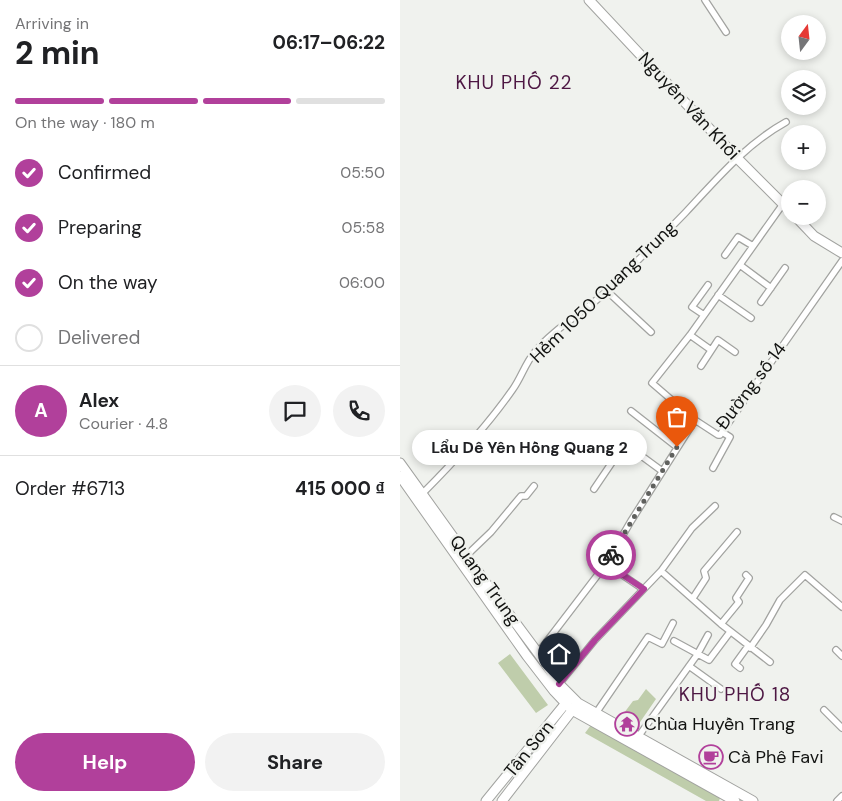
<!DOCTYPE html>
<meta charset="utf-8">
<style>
body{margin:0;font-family:"DM Sans",sans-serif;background:#f2f2f2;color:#202124;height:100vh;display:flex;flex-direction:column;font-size:19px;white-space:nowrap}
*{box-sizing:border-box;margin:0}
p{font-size:16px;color:#757577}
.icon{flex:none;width:28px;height:28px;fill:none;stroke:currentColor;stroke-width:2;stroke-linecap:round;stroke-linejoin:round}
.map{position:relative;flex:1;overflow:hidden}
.details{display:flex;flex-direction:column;background:#fff;width:400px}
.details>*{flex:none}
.needle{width:32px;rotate:15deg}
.fabs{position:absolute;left:381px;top:15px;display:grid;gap:10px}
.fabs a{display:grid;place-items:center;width:45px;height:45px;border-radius:50%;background:#fff;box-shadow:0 2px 8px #0003;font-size:25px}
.pin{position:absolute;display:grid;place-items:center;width:42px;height:42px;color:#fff;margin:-51px -21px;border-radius:50% 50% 50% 0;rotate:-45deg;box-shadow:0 0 5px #0007}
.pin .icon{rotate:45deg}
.courier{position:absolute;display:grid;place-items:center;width:50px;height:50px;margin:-25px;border:4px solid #b1409b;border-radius:50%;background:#fff;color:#222;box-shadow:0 1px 6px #0007}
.bubble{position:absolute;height:35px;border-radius:18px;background:#fff;box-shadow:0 2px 8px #0003;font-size:16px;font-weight:700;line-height:35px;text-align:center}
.overview em{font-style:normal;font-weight:700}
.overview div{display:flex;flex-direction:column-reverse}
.overview{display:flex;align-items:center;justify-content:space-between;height:85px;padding:0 15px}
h1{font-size:32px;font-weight:700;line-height:38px}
.bar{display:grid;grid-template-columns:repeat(4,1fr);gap:8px 5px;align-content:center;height:60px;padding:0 15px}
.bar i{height:6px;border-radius:4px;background:#e0e0e0}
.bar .on{background:#b1409b}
.bar p{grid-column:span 4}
.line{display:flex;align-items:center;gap:12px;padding:0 15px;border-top:1px solid #e0e0e0}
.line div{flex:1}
.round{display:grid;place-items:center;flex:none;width:52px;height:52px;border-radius:26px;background:#f2f2f2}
ol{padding:0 15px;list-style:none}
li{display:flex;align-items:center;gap:15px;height:55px}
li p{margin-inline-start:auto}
li .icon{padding:5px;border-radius:50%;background:#b1409b;color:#fff;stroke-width:4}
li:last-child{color:#757577}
li i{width:28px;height:28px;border:2px solid #e0e0e0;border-radius:50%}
.cta{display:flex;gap:10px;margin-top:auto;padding:10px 15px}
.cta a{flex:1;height:58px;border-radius:30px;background:#b1409b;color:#fff;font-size:20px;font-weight:700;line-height:58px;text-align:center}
.cta a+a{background:#f2f2f2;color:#202124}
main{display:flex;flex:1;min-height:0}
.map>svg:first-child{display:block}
.green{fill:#bfcdab}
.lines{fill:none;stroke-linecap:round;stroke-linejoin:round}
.street-casing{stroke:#a2a3a0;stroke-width:8}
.secondary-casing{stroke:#a2a3a0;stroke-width:11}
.primary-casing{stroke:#a2a3a0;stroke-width:11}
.street{stroke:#fff;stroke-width:5.5}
.secondary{stroke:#fff;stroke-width:9}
.primary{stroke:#fff;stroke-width:9}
.done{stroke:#60615e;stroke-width:5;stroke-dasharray:0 9}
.route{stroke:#b1409b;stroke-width:6}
.labels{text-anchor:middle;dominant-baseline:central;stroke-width:5;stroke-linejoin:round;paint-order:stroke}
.street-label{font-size:18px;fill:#121311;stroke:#f0f2ee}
.poi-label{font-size:18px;fill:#121311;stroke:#f0f2ee;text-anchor:start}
.neighbourhood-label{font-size:19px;letter-spacing:1px;fill:#4d1743;stroke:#f0f2ee}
</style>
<main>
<section class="details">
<div class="overview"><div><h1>2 min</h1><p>Arriving in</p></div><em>06:17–06:22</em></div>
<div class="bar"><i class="on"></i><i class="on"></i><i class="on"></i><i></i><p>On the way · 180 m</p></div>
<ol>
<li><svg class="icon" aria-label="check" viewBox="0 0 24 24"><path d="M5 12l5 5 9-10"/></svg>Confirmed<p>05:50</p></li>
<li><svg class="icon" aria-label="check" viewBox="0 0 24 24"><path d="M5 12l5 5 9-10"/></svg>Preparing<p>05:58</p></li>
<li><svg class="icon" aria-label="check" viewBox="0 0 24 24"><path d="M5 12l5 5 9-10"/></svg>On the way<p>06:00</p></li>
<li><i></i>Delivered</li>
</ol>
<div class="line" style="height:90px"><b class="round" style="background:#b1409b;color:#fff">A</b><div><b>Alex</b><p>Courier · 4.8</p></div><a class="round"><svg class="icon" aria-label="chat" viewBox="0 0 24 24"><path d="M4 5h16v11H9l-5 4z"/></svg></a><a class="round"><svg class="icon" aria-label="phone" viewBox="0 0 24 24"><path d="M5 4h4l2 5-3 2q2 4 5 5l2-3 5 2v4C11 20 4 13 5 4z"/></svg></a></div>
<div class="line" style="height:65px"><div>Order #6713</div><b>415 000 ₫</b></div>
<div class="cta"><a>Help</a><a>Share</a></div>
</section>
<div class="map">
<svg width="442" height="801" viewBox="0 0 442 801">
<rect width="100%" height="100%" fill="#f0f2ee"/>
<path class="green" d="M110,654L148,705L136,713L98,663Z
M246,689L256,699L236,728L221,717L233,701L238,700Z
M191,725L320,798L319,801H306L185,733Z"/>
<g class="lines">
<g class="street-casing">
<path id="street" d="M305,0L326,32
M325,255L338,237L353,246
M340,265L371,288
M207,291L251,332
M318,295L351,318
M361,302L385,268
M304,315L292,307L308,285
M290,335L311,350
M301,366L318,340L335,352
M231,411L277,447
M295,420L252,383L290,335L383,204
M213,435L262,471
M313,468L330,437L322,432
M194,489L215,458
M21,495C54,462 86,428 113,389C121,378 125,364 134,353C154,328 185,312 208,290C234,264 260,239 286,212C317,179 346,144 386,122
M434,517L442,521
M67,555L91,532L121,496H126L134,486
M206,564L243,589
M261,571L321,624L370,662
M293,598L306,578L304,571L337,532
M321,624L339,602L336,598L349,578L346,575
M274,641L309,660L330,632
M350,648L366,625L380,600L405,575L442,607
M436,650L442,656
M138,653L206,564L231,521L295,420L318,435H320L442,261
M289,666L321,689
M340,668L335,664L348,646
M159,684L195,640L261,571L292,528L315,506
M424,710L442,728
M196,713L248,637L262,644L273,623
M238,737L297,655L308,635
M437,801L442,796"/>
</g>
<g class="secondary-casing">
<path id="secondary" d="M189,0L337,158L390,211
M395,216L414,236L442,253
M86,801L170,698
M102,801L177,704"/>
</g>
<g class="primary-casing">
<path id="primary" d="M0,463L94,594L138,653L159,684L178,703L353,801
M0,476L127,656L154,691L172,710L335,801"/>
</g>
<use href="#street" class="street"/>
<use href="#secondary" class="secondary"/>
<use href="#primary" class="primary"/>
</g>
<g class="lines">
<path class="done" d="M211,555L277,447"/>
<path class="route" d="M159,684L195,640L244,589L206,564L211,555"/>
</g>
<defs>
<g id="temple-ring" transform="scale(1.25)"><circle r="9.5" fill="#f0f2ee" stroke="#b1409b" stroke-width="1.5"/><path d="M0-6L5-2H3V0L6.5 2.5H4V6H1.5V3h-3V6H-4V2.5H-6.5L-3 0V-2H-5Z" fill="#b1409b"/></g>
<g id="cafe-ring" transform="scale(1.25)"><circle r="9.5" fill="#f0f2ee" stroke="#b1409b" stroke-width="1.5"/><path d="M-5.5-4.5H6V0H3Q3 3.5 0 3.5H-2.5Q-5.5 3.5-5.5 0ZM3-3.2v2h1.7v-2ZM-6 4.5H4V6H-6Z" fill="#b1409b"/></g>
</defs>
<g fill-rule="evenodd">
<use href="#temple-ring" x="227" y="724"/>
<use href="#cafe-ring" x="311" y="757"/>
</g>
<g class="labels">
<g class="street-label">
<text transform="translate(289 106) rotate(47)">Nguyễn Văn Khối</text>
<text transform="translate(203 292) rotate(-44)">Hẻm 1050 Quang Trung</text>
<text transform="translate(351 386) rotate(-53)">Đường số 14</text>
<text transform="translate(85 580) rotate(54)">Quang Trung</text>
<text transform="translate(129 749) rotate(-51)">Tân Sơn</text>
</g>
<g class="poi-label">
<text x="244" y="724">Chùa Huyền Trang</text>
<text x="328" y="757">Cà Phê Favi</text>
</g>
<g class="neighbourhood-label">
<text x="114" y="82">KHU PHỐ 22</text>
<text x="335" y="694">KHU PHỐ 18</text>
</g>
</g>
</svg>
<div class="fabs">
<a><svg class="needle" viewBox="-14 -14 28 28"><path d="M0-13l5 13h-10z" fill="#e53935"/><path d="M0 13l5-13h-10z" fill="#757577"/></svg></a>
<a><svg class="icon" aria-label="layers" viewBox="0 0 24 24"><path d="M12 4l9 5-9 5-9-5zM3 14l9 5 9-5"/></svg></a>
<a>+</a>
<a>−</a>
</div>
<div class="pin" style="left:277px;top:447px;background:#ea580c"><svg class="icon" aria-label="bag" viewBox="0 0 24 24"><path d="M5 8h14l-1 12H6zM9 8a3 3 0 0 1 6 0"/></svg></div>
<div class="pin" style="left:159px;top:684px;background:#1f2937"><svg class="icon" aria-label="home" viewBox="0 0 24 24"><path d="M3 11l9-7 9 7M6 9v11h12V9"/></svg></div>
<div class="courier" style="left:211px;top:555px"><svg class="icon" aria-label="bike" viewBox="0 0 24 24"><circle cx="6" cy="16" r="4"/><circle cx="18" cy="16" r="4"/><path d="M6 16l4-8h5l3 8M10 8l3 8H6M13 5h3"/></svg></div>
<div class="bubble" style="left:12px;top:430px;width:235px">Lẩu Dê Yên Hồng Quang 2</div>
</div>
</main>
